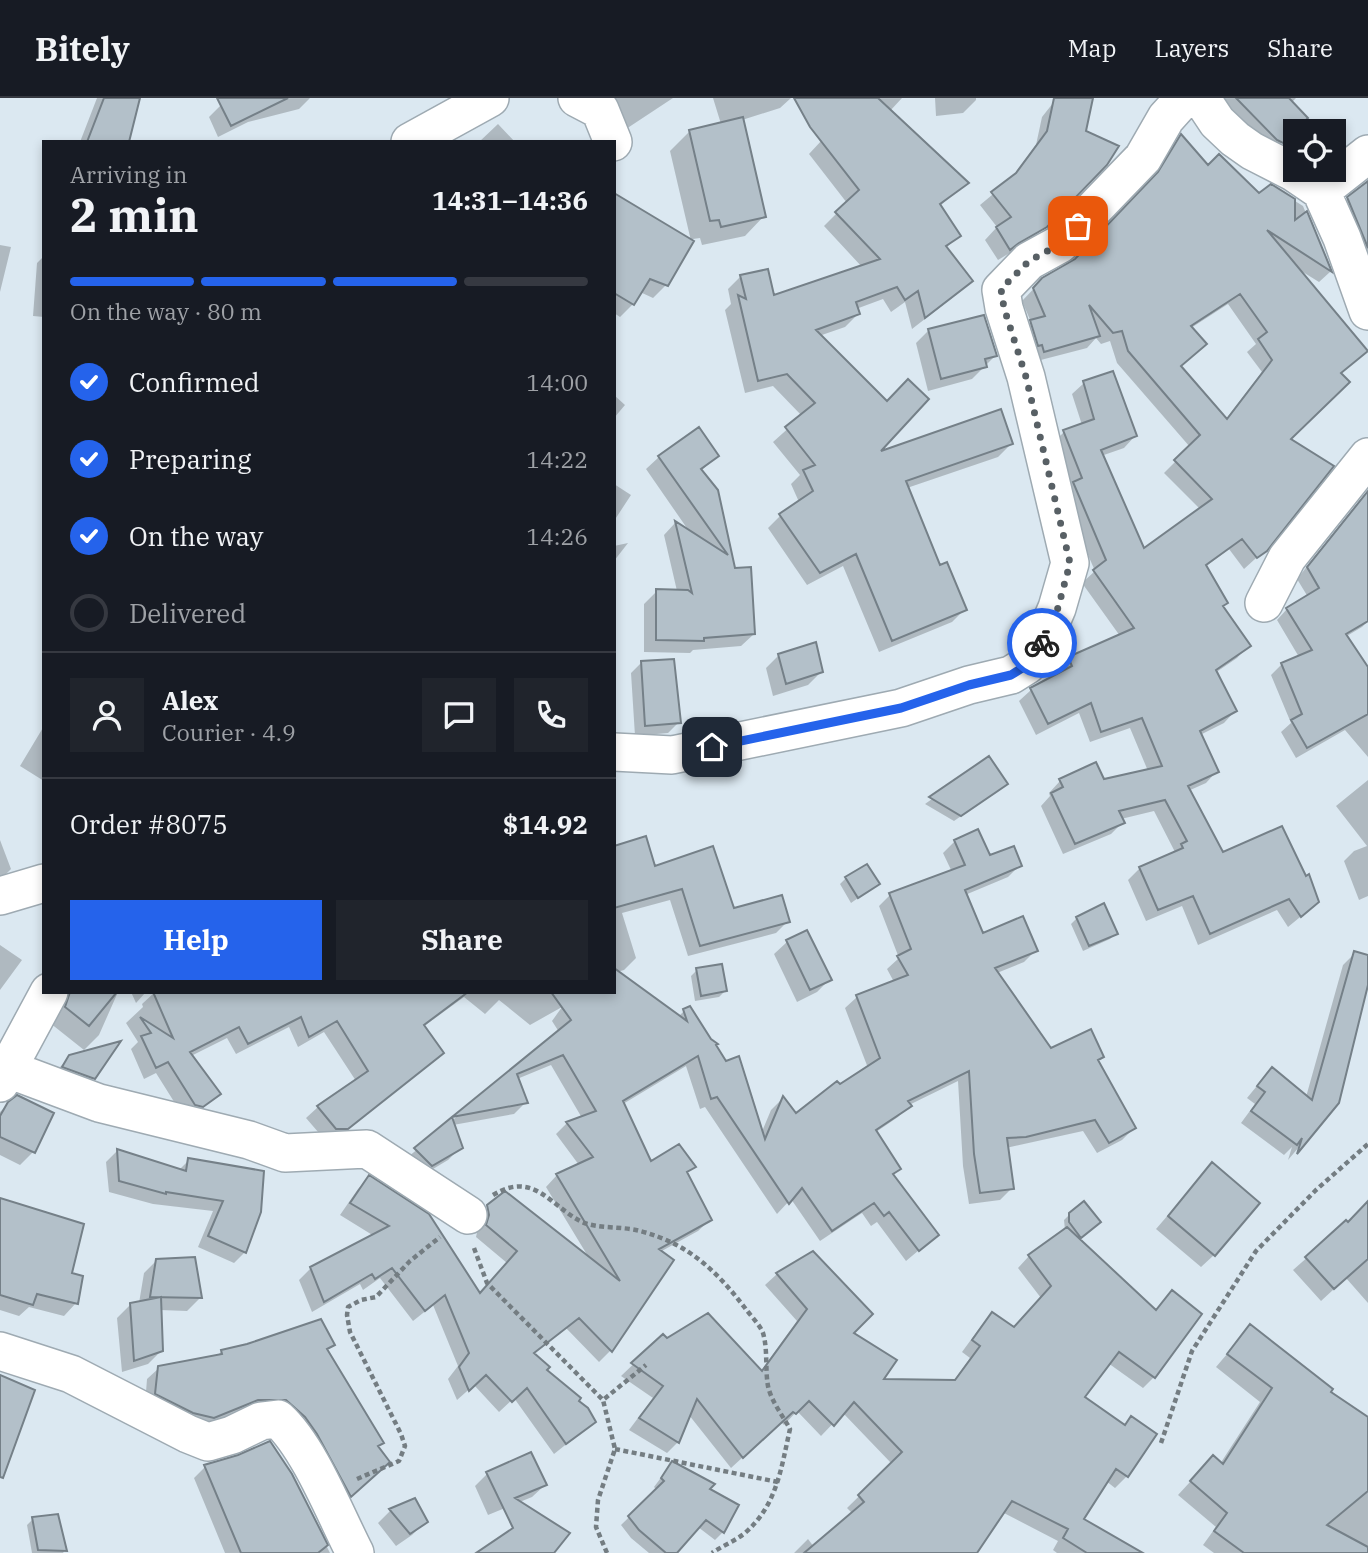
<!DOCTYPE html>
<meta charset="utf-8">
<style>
body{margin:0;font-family:"IBM Plex Serif",serif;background:#20242c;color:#f1f3f6;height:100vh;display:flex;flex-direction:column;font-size:26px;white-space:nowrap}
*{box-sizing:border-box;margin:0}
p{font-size:23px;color:#9ea1a6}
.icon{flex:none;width:38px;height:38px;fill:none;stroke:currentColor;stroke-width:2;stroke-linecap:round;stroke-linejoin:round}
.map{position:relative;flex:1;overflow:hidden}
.drawer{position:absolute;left:42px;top:42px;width:574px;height:854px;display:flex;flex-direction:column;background:#171b24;border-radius:0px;box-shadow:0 4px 10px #0003}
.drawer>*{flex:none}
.fabs{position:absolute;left:1283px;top:21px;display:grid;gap:14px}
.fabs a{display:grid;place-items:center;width:63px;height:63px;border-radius:0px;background:#171b24;box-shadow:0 4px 10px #0003;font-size:35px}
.pin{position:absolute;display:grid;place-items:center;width:60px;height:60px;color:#fff;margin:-30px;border-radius:14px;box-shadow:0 4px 10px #0006}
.courier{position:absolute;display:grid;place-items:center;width:70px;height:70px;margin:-35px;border:5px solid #2563eb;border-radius:50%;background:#fff;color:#222;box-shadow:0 2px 9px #0007}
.overview em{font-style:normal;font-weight:700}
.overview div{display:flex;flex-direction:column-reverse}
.overview{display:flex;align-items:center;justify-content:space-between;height:119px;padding:0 28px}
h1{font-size:46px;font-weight:700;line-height:52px}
.bar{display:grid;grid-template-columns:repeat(4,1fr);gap:10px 7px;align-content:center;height:84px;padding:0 28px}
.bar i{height:9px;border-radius:5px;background:#363941}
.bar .active{background:#2563eb}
.bar p{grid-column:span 4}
.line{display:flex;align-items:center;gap:18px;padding:0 28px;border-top:2px solid #363941}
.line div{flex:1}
.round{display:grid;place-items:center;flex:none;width:74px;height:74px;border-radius:0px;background:#20242c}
ol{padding:0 28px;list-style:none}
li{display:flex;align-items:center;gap:21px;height:77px}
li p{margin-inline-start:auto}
li .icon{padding:7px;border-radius:50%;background:#2563eb;color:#fff;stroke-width:4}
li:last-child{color:#9ea1a6}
li i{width:38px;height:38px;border:4px solid #363941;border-radius:50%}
.action{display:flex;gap:14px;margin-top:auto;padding:14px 28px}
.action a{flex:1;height:80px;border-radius:0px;background:#2563eb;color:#fff;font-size:28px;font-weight:700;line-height:80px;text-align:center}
.action a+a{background:#20242c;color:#f1f3f6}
header{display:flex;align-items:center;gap:42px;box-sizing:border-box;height:98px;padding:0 35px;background:#171b24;border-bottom:2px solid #363941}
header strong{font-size:33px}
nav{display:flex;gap:38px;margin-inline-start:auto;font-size:24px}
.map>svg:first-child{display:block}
.shadow{fill:#0003;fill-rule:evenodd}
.building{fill:#b3c0c9;stroke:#758088;stroke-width:2;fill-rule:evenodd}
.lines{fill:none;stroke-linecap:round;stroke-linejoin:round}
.minor-casing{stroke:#9eaab2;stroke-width:40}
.path{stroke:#747d82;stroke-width:4.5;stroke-dasharray:5 3.5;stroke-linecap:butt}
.minor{stroke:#fff;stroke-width:37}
.done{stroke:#586065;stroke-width:7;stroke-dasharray:0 12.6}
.route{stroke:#2563eb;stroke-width:9}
</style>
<header>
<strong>Bitely</strong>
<nav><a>Map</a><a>Layers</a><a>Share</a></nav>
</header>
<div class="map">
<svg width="1368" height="1455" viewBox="0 0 1368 1455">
<rect width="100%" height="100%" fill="#dbe8f1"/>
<path class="shadow" d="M97,0H139L127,44H80Z
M236,0H310L299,11L248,24L218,39L209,19L221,7Z
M602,0H673L623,33Z
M713,0H791L780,10L742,22L764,118L745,138L702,147L700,140L693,141L666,187L653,200L640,194L633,206L620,219L614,215V97L691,143L670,53L690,33L721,26Z
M861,0H902L890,13L966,85L940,108L958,138L946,150L970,183L957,196L912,231L905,204L891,214L883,201L856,211L858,216L845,229L819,238L875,357L1011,346L998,359L907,390L939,470L965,511L952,524L879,554L843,468L807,487L768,430L781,417L799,404L791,386L800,377L773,344L802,318L773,288L745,295L725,212L731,206L728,191L741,178L773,199L862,169L824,128L847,105L809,56Z
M935,0H976V2L963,15L936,18Z
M1057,0H1092L1084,34L1105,66L1033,141L998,162L985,142L997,129L980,107L1010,82L1036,47L1042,19Z
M1210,0H1296L1291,5L1306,20L1269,56Z
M498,26L515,44H479Z
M1181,38L1208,70L1259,97L1271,88L1303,108L1330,174L1319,184L1298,171L1339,276L1288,341L1266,451L1244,471L1229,451L1205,469L1221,509L1248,548L1237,560L1215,575L1235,613L1224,625L1200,637L1217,673L1206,685L1188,693L1222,756L1281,730L1305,815L1288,829L1277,812L1198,847L1182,808L1146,823L1128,782L1140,770L1175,754L1154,713L1121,721L1123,724L1111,736L1063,756L1041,708L1050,698L1049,695L1060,683H1103L1148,673L1130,630L1090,644L1079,615L1036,637L1019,603L1031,592L1059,576L1058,573L1069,561L1120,538L1082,485L1095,473L1062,397L1053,345L1064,334L1082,327L1072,296L1084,285L1135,338L1124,350L1101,358L1144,453L1200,411L1164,375L1190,349L1117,265L1110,243L1101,246L1096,240L1087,250L1033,264L1019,236L1031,224L1022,203L1043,181L1075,162L1147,88L1170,49ZM1228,206L1256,246L1247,254L1262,274L1225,322L1180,269L1191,230Z
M1368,87V199L1335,113L1348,101Z
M0,147L11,149L0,194Z
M44,158V219L33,218L37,165Z
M929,232L995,258L972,281L928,293L916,245Z
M614,297L625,307L614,320Z
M717,358L701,373L754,536L741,548L693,552L690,555L644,554V506L657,493H677L664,437L675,425L691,436L646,371L659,359Z
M614,386L631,397L614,423Z
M1368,392V523L1362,529L1335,545L1368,601V659L1345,632L1296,660L1281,634L1291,625L1271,577L1282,566L1299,559L1277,522L1287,511L1308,499L1297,481Z
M628,445L614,463V448Z
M779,557L821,574L808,587L773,598L766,570Z
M642,564L679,624L668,635L635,638L631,575Z
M44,628V683L20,668Z
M988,661L1000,691L954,723L925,706Z
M1368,682V798L1359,802L1344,763L1354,753L1367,748L1336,708Z
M0,742L11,771L0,782Z
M955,743L989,760L1020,767L1008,779L965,797L982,837L1036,852L1024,864L997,875L1050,952L1102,959L1097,964L1134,1030L1122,1042L1097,1055L1083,1033L1006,1050L1012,1090L1000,1102L969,1106L963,1068L958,983L909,1007L898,1019L876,1034L899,1070L892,1077L937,1137L906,1163L877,1124L871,1128L862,1115L820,1143L791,1101L777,1116L705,1009L700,1011L686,968L623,1006L650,1065L693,1069L686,1076L710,1122L698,1133L660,1154L611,1252L599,1264L566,1230L533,1256L594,1324L554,1356L514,1300L499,1314L474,1287L457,1302L448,1281L458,1268L433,1207L413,1223L380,1180L363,1192L360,1186L312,1214L299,1182L311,1170L374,1138L340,1117L358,1091L369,1080L479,1197L507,1165L476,1139L478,1130L476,1121L488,1109L589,1160L546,1089L557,1077L579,1067L556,1036L567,1025L582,1020L551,967L517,981L526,1004L514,1016L453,1027L461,1049L448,1062L418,1080L402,1064L559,934L552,923L562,909L530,927L499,902L485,916L464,899L423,929L442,955L335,1042H325L306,1020L318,1009L356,983L324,934L298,949L289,929L236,956L227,940L191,958L219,995L190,1020L183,1018L156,975L144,981L131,951L138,944L126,925L143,909L142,906L155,894H614V749L733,812L788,823L776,835L688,858L670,802L622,815L636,860L624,872L617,874L678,919L684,913L714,948L761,1036L771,1012L782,1001L796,1017L868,970L845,910L857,899L894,884L887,871L899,860L879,808L890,797L952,774L943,755Z
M846,780L878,786L851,805L840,786Z
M1077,820L1116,835L1110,841L1083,853L1071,826Z
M787,844L830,881L817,894L797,904L774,856Z
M0,847L22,862L0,892Z
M1355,855L1368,859V880L1337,1004L1288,1062L1292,1049L1284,1057L1241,1025L1255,1006L1247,1000L1261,983L1306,999L1343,867Z
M697,872L725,893L719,899L695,903L691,878Z
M54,894H118L99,937L84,952L50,925Z
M131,894H146L136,905Z
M70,959L94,980L81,993L57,972Z
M9,1005L33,1054L20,1067L0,1057V1014Z
M117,1053L178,1073L189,1062L259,1114L245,1154L234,1165L198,1149L213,1113L153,1106L109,1094L106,1064Z
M1200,1080L1214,1157L1201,1169L1156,1131Z
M0,1106L70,1176L76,1205L64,1218L29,1209L19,1218L0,1212Z
M1368,1106V1205L1346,1180L1321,1203L1293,1172Z
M1070,1116L1093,1129L1078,1141L1154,1279L1143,1290L1108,1265L1082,1299L1124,1328L1154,1336L1127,1378L1115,1390L1106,1383L1082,1421L1117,1455H1057L1053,1452L1058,1443L1002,1414L975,1455H794L808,1441L814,1449L853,1416L847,1410L892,1366L843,1315L821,1338L797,1313L784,1327L781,1324L731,1370L689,1317L678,1344L667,1355L629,1332L653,1300L621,1278L663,1238L666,1242L760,1274L797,1223L765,1187L777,1176L813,1155L851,1235L881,1283L953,1284L970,1260L962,1254L981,1228L992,1216L1013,1231L1041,1200L1018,1170L1029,1158L1065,1132L1064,1122Z
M157,1162L200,1200L187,1213L160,1212L161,1253L148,1266L122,1274L117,1220L130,1207L139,1205L144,1175Z
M1250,1229L1329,1294L1368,1321V1455H1214L1203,1447L1216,1429L1178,1397L1201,1372L1220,1366L1260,1304L1216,1269Z
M333,1247L326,1254L382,1344L377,1349L376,1375L340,1408L282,1317L201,1331L145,1307L147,1281L159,1270L216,1259L222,1253Z
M239,1359L291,1377L330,1455H225L194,1380L205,1369Z
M672,1365L707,1392L723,1434L715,1442L698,1429L674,1455H649L631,1440L621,1427L657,1392L654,1389Z
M487,1376L545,1387L532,1399L488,1417L475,1388Z
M414,1402L425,1424L412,1437L396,1448L378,1425L390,1413Z
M33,1421L65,1452L63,1455H32L27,1427Z"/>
<path class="building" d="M104,0H140L129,44H87Z
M217,0H288L231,28Z
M794,0H878L969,85L940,106L961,138L946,148L973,183L925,220L918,193L905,202L897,189L856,204L860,216L816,232L887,303L908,281L929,301L881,353L1001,311L1013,346L906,383L940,467L947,464L967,512L892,543L856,456L820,475L779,416L813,393L803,372L815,367L785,329L815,305L787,276L758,283L738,197L746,201L740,177L768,171L774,197L880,161L835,114L859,92L810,29Z
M1054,0H1093L1086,33L1119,48L1107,67L1047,129L1019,145L1010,152L996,129L1011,119L991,94L1016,75L1047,33Z
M1236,0H1289L1308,20L1295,33V51L1277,42Z
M743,19L766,119L721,129L719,122L710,123L689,32Z
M1181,36L1208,67L1219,56L1259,95L1271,86L1295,101V122L1307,113L1332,174L1267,132L1368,253L1341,275L1350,284L1291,341L1334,368L1267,453L1257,460L1242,441L1206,467L1228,505L1223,508L1251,548L1216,572L1237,613L1200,633L1219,674L1188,688L1223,754L1282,728L1306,778L1309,776L1319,804L1301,819L1289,801L1210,836L1193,798L1158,812L1139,769L1183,750L1181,746L1187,743L1165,702L1119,713L1125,725L1075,746L1051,695L1063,689L1059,681L1096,664L1104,681L1162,668L1142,620L1101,634L1091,605L1048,626L1030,590L1072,568L1068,559L1134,530L1093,472L1106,462L1073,384L1082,380L1063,332L1094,321L1083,283L1113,273L1137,338L1101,352L1144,450L1212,401L1174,362L1200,337L1128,253L1122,233L1113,235L1089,207L1100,238L1044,254L1042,247L1038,248L1030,222L1045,218L1033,190L1042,180L1075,161L1158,74ZM1240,196L1267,234L1258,241L1272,262L1227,321L1181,268L1207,246L1191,228Z
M1368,83V150L1347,99Z
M614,95L694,143L668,188L650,181L634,207L614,195Z
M984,217L997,258L985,261L987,269L941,281L928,231Z
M699,329L719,358L701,371L718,392L735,470L751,469L755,536L704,540V543L656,542V491L688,492L692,495L675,423L728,457L658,358Z
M1368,393V523L1346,536L1368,569V616L1307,650L1291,622L1302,616L1281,565L1312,552L1286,510L1319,490L1307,469Z
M816,544L823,574L786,586L778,556Z
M674,561L681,625L645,628L641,563Z
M989,658L1008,686L961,718L929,699Z
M978,731L990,757L1014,748L1022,768L965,792L983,835L1023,818L1038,853L995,870L1051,950L1091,931L1104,959L1098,962L1136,1030L1109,1045L1095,1022L1026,1039L1007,1040L1014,1091L980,1095L974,1056L969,973L908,1003L912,1008L876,1032L901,1071L893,1076L939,1137L919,1153L889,1114L884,1118L874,1105L832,1133L802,1090L789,1106L717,999L711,1001L698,958L623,1003L651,1063L679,1046L696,1069L687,1074L712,1122L659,1151L674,1162L612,1254L579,1220L534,1255L550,1269L547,1272L581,1300L579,1303L588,1310L596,1324L566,1346L527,1290L512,1304L486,1277L469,1293L459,1269L469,1255L445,1197L425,1213L392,1170L375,1181L372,1176L324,1204L310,1169L389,1128L350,1105L369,1077L429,1116L480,1195L517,1153L486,1127L489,1117L487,1107L505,1093L620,1183L556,1076L593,1059L566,1024L596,1013L563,957L517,976L528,1005L452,1019L571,922L551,894H614V870L687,923L683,911L690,908L711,941L718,946L716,947L726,963L739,958L765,1041L783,998L796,1015L837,983L840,986L880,960L856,897L908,877L897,858L911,851L889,795L965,767L954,742Z
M646,738L655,768L713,748L734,810L782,797L790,824L700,848L682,791L614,810V748Z
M867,766L880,786L858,800L845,779Z
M1104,805L1118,836L1089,848L1076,819Z
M807,832L832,882L810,892L786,842Z
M1354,853L1368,857V887L1339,1005L1297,1056L1302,1040L1297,1047L1251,1013L1265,994L1257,988L1272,969L1312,1002Z
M722,866L727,893L701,898L696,870Z
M70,894H117L89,928L65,909Z
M153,894H468L424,927L444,955L348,1031H336L317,1008L368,973L337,923L309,939L301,919L248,946L239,929L190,954L221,996L203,1009L195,1007L168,964L156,970L141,938L151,935L140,919L173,940Z
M121,943L95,981L62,969L69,957Z
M17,997L54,1015L35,1055L0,1039V1018L8,1004Z
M452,1019L463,1050L432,1068L414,1050Z
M117,1051L186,1073L188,1060L264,1073L261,1114L246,1155L208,1138L223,1103L166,1094V1096L119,1083Z
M1212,1064L1260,1105L1215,1158L1168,1118Z
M0,1100L84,1126L72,1175L83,1178L78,1206L37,1196L33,1207L0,1197Z
M1084,1103L1101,1124L1081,1140L1069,1124V1115Z
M1368,1103V1161L1334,1191L1305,1159L1346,1122L1348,1124Z
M1067,1129L1156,1212L1172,1192L1202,1216L1155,1280L1119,1254L1085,1299L1125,1327L1131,1318L1157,1336L1128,1379L1116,1371L1084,1421L1143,1455H1087L1063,1440L1068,1431L1012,1403L977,1455H804L864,1404L858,1397L902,1354L854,1304L834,1328L809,1303L796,1316L793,1314L743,1360L697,1301L679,1345L639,1320L663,1288L631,1265L663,1236L667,1240L708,1215L762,1273L807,1211L776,1175L813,1153L873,1216L854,1235L897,1262L884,1281L955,1282L980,1248L972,1242L992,1214L1014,1229L1051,1188L1028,1157Z
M195,1159L202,1200L150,1199L156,1161Z
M161,1199L163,1253L134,1263L130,1205Z
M321,1221L335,1247L327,1251L384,1345L378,1348L390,1364L351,1399L317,1336L305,1319L286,1302H258L214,1320L193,1315L155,1296L158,1268L222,1256L221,1252L247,1246Z
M1250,1226L1333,1291L1331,1294L1368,1319V1393L1327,1427L1368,1449V1455H1244L1214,1433L1227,1415L1190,1383L1213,1357L1223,1366L1272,1290L1227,1256Z
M0,1277L35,1292L3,1380L0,1379Z
M270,1343L292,1376L328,1447L318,1455H241L204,1367L238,1357Z
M531,1354L547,1387L515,1400L570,1435L554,1455H476L513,1430L486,1374Z
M672,1363L715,1386L710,1391L739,1407L724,1435L706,1422L677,1455H666L639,1432L628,1418L664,1383L661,1380Z
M415,1400L428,1424L410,1436L389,1411Z
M58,1416L67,1453L38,1452L32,1419Z"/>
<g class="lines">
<g class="minor-casing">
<path id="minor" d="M577,0L600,12L613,44
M1201,0L1217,24L1235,41L1252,53L1293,74L1321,93L1342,140L1368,213
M410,44L490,0
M1321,93L1368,56
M1264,505L1287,460L1368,359
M614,654L672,657L901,610L969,587L1011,577L1027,567L1039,552L1057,510L1070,465L1026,279L1004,210L1001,192L1029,163L1060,146L1114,90L1143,60L1166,20L1184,0
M0,798L44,785
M8,971L99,1005L249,1042L285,1055L367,1051L468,1117
M0,985L49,894
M0,1253L71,1276L188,1336L208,1344L232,1337L261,1323L278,1321C309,1349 335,1416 355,1455"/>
</g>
<path class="path" d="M493,1097C534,1072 550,1108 582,1124C598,1131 622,1128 640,1133C687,1145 716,1172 745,1210C750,1217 760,1227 763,1235C768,1252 765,1272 768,1288C771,1303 783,1318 790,1331C781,1371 777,1407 745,1435C735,1443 722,1448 712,1455
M474,1150L487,1185L603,1302
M1161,1345L1192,1253L1256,1153L1316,1092L1368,1046
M615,1351L778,1384
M357,1381L399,1363L405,1348L401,1336L350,1234L347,1217L348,1209L361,1202L376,1199L410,1163L440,1139
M607,1455L596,1429L598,1402L615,1351L603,1302L646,1267"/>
<use href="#minor" class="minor"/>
</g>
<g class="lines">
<path class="done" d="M1042,545L1058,510L1070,465L1026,279L1004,210L1001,191L1029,163L1060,146L1078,128"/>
<path class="route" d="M712,649L901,610L969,587L1011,577L1027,567L1042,545"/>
</g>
</svg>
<div class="fabs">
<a><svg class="icon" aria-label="locate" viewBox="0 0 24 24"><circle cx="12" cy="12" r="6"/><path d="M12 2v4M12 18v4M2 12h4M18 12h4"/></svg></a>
</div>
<div class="pin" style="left:1078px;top:128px;background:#ea580c"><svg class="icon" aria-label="bag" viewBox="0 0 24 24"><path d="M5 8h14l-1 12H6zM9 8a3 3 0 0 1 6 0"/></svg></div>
<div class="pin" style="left:712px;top:649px;background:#1f2937"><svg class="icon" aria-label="home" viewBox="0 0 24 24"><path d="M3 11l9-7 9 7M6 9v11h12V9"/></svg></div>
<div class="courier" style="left:1042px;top:545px"><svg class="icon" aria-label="bike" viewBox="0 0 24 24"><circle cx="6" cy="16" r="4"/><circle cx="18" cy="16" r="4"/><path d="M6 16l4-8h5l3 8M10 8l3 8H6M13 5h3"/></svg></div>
<section class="drawer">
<div class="overview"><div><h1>2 min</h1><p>Arriving in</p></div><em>14:31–14:36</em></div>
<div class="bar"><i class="active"></i><i class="active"></i><i class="active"></i><i></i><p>On the way · 80 m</p></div>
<ol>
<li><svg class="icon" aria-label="check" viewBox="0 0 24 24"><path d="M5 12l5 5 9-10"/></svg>Confirmed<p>14:00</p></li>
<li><svg class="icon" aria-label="check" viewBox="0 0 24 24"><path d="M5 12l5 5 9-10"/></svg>Preparing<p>14:22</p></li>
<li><svg class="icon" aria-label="check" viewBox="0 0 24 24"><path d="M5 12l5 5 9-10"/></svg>On the way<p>14:26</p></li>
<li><i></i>Delivered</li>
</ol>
<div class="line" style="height:126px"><a class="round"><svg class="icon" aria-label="person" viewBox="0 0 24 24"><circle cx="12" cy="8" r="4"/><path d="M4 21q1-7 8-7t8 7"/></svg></a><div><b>Alex</b><p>Courier · 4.9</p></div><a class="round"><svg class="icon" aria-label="chat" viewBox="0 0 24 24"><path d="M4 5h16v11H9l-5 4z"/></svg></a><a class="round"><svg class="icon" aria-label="phone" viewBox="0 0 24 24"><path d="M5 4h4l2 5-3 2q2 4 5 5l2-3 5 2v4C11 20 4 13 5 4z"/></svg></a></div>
<div class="line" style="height:91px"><div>Order #8075</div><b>$14.92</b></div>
<div class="action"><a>Help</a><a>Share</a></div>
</section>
</div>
